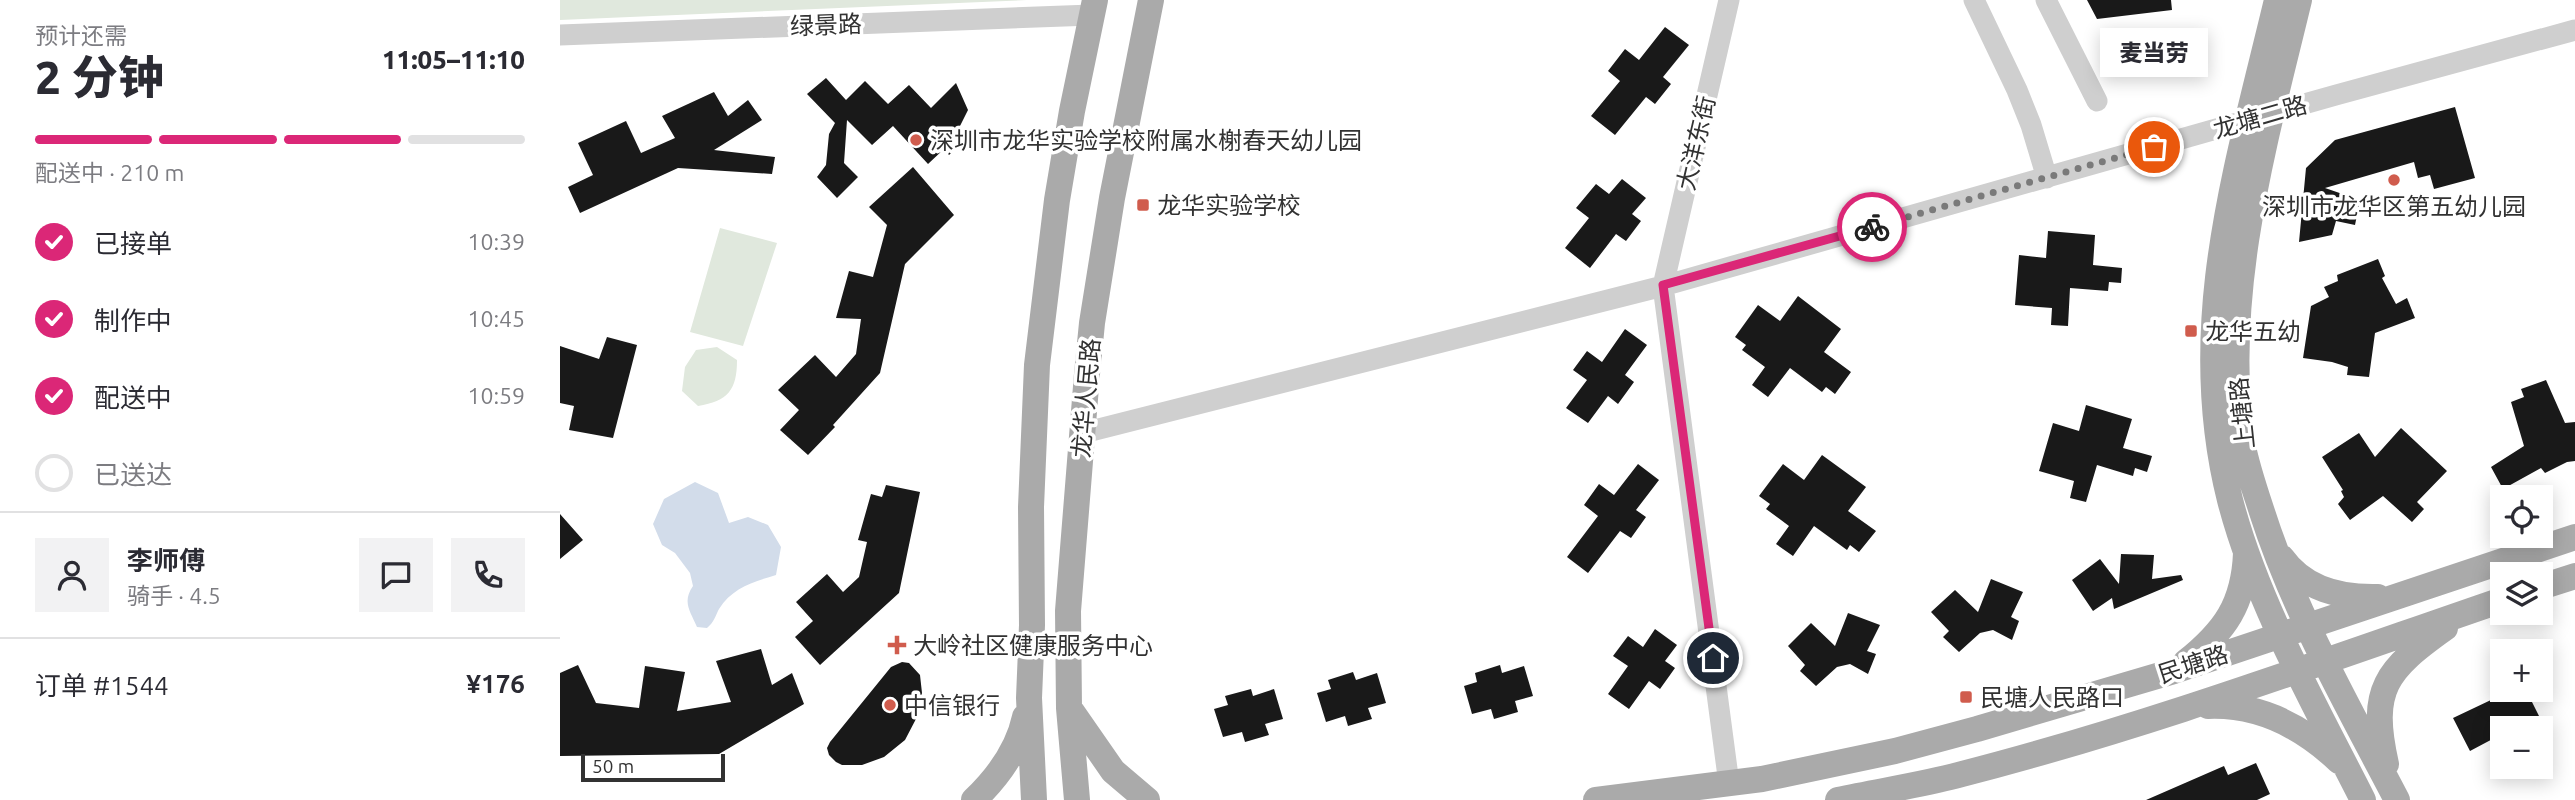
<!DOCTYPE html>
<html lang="zh">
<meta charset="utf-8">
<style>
body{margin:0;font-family:Ubuntu,"Noto Sans SC",sans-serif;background:#f2f2f3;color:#2b2b33;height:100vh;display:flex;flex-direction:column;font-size:26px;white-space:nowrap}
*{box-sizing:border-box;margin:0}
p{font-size:23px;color:#7c7c81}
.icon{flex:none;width:38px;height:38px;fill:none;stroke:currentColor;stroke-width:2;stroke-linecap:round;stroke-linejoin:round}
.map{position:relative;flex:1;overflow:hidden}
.drawer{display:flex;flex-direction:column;background:#fff;width:560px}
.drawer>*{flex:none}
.controls{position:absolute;left:1930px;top:485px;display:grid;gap:14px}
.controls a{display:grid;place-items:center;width:63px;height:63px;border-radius:0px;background:#fff;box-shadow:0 4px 18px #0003;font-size:35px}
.scale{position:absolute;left:21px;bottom:18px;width:144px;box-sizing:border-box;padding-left:7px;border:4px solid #323232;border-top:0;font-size:19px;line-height:24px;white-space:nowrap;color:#323232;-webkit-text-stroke:5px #fff;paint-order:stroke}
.pin{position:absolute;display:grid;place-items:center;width:60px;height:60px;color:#fff;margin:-30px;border:4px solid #fff;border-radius:50%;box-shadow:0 2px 7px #0007}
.courier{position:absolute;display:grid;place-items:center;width:70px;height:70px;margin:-35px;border:5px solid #db2777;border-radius:50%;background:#fff;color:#222;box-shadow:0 2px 9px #0007}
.bubble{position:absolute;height:49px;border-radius:0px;background:#fff;box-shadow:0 4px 18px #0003;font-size:23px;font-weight:800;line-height:49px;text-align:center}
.head em{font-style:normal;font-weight:800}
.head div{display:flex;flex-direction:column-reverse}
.head{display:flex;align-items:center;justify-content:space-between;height:119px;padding:0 35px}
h1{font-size:46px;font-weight:800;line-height:52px}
.bar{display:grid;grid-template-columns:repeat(4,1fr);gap:10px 7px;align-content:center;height:84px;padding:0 35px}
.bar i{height:9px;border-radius:5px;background:#e1e1e2}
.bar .active{background:#db2777}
.bar p{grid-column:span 4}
.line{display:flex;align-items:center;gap:18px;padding:0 35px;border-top:2px solid #e1e1e2}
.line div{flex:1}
.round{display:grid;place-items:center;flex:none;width:74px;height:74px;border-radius:0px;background:#f2f2f3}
ol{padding:0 35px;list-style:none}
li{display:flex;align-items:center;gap:21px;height:77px}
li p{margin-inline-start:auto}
li .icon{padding:7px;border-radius:50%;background:#db2777;color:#fff;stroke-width:4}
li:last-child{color:#7c7c81}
li i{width:38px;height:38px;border:4px solid #e1e1e2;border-radius:50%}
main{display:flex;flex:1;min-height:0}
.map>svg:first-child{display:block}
.green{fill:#e0e8dd}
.water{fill:#d2dcea}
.building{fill:#191919}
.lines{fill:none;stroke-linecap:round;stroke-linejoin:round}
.minor{stroke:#cfcfcf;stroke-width:21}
.major{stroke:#aaa;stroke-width:26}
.done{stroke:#7a7a7a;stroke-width:7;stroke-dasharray:0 12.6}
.route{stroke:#db2777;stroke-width:9}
.poi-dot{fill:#d05c4d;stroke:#fff;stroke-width:2.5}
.labels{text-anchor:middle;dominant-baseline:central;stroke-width:7;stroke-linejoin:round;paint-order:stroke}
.street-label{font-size:24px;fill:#323232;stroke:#fff}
.poi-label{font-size:24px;fill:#323232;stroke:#fff;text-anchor:start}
</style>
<main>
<section class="drawer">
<div class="head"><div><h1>2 分钟</h1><p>预计还需</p></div><em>11:05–11:10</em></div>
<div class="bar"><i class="active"></i><i class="active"></i><i class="active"></i><i></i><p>配送中 · 210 m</p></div>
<ol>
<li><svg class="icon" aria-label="check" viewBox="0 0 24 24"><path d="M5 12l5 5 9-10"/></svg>已接单<p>10:39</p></li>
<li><svg class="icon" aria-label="check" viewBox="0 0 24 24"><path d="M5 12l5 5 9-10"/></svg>制作中<p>10:45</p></li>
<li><svg class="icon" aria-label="check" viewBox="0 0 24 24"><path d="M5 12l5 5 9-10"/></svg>配送中<p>10:59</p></li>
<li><i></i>已送达</li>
</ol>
<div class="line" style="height:126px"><a class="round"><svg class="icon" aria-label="person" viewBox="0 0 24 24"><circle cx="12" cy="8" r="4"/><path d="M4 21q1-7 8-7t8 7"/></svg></a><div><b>李师傅</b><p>骑手 · 4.5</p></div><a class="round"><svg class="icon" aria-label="chat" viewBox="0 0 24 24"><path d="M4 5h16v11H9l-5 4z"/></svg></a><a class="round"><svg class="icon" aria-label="phone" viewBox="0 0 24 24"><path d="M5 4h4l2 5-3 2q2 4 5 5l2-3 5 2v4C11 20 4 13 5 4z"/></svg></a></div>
<div class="line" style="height:91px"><div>订单 #1544</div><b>¥176</b></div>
</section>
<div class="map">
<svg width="2015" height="800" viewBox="0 0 2015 800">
<rect width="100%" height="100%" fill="#fff"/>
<path class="green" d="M0,0H467L0,20Z
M160,228L217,243L183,346L130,332Z
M157,347L177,360C177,390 168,401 138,406L122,391L125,367L136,350Z"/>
<path class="water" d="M135,482L158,493L169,523L188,517L208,525L221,547L216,575C193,582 172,588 159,609C155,617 154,622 147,628L137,627C130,611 122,602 133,586L130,573L115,553L102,545L93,524L104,499Z"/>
<path class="building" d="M1527,0H1611L1612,10L1537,19Z
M1105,27L1129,45L1103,77L1111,84L1095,104L1086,97L1055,135L1031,116L1060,81L1048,71L1065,49L1079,60Z
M266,78L286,100L305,81L328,104L349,85L371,108L396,83L408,110L394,138L400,144L389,155L384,149L368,164L333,126L312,145L287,120L284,163L298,177L277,198L257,177L266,165L269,134L275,123L247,94Z
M154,92L168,116L188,100L202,120L154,150L215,157L212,174L118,168L20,213L8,187L33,175L18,143L66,121L81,153L115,138L102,116Z
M1895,107L1915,178L1874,189L1870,175L1858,178L1854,162L1765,188L1800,200L1795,225L1776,221L1772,235L1739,242L1746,168L1775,140Z
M353,167L394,215L345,264L320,373L273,425L275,427L248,455L220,430L239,410L218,390L255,355L276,377L296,354L301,319L276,318L289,271L313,277L327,225L309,207Z
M1062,179L1086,198L1072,214L1081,221L1066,241L1056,234L1030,268L1005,248L1029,218L1016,208L1036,184L1049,194Z
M1488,231L1535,235L1533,265L1562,268L1561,283L1549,282L1548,291L1510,288L1508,326L1491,325L1492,308L1455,305L1459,255L1486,258Z
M1818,259L1825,276L1822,278L1836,304L1847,298L1855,318L1815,333L1809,377L1787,375L1788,367L1772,362L1743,358L1751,306L1769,297L1764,287L1778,281L1777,275Z
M1238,296L1281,329L1264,352L1291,372L1275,394L1266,387L1262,392L1230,368L1208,397L1192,385L1205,367L1182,350L1186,345L1175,337L1198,305L1220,321Z
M1065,329L1087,345L1065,375L1074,382L1058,404L1048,396L1028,423L1006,408L1027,380L1013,370L1027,351L1042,362Z
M47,337L77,345L53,438L9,430L14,406L0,403V346L39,359Z
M1986,380L2005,423L2015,422V461L2007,462L1985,473L1981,468L1943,489L1931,467L1964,446L1951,402L1964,397L1961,389Z
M1526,405L1572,419L1563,448L1592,456L1587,472L1575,468L1573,476L1537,465L1526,502L1510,498L1514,481L1479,471L1493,423L1519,431Z
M1841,428L1887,471L1857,502L1864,509L1852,522L1823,496L1790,520L1778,504L1784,497L1781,491L1783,490L1762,457L1799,433L1815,457Z
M1262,455L1306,487L1288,511L1316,531L1299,552L1290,545L1287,550L1254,526L1233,556L1216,544L1229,526L1206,509L1210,504L1199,496L1223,464L1244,480Z
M1078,464L1099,480L1076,510L1086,517L1071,538L1060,531L1028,573L1007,557L1038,516L1024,505L1039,484L1054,495Z
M326,485L360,492L339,593L260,665L235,637L253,621L236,602L267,574L283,592L299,577L307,542L298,540L311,494L322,497Z
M0,514L23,540L0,559Z
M1561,554L1594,555L1592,579L1621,575L1623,580L1554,609L1552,598L1533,611L1512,580L1540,559L1559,584Z
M1431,579L1463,592L1451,617L1459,621L1452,640L1433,630L1420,633L1399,652L1383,637L1389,631L1371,612L1395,590L1418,612Z
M1288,613L1320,625L1307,651L1316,654L1308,674L1290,664L1277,667L1256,686L1240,671L1245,665L1228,646L1251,623L1275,646Z
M1095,629L1117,645L1105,661L1115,668L1100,689L1089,681L1069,709L1048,694L1068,666L1053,656L1068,636L1083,647Z
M201,649L212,685L232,673L244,704L159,754L0,756V673L18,665L36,703L79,708L85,666L125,672L117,711L171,702L156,661Z
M342,662L349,663L360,675L362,693L357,717L345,740L324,757L302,765H282L276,762L269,755L267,748L270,742L331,667Z
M940,665L942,673L964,666L973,696L955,701L958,712L934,719L931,709L912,714L904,686L917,682L915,673Z
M793,672L796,680L817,673L826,703L808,708L812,719L788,726L785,716L766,722L757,693L771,689L768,680Z
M691,689L693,696L714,689L723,719L705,724L709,735L685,742L682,732L663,737L654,709L668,705L665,696Z
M1952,690H1966L1979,716L1955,728H1942V734L1910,751L1893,718Z
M1696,763L1710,794L1697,800H1586L1664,766L1668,775Z"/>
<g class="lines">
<path class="minor" d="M1169,0L1103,286L1169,784
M1414,0L1457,90L1471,125L1487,178
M1486,0L1537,101
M0,35L532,15
M523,433L1103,286L1776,95L2015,30"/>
<path class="major" d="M1717,0C1677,168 1626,326 1670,500C1696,601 1756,707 1803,800
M1739,0C1705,141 1662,288 1681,435C1684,460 1694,487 1702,512C1734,612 1788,706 1837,800
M1722,558C1744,589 1782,598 1818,597
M1981,587L2015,576
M1626,662C1665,631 1684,604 1686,553
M1648,706C1698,704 1742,726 1779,761
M512,712L553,771L587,800
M1826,764C1809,689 1826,670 1885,628
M414,800C438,777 458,750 465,717
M474,800L469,698L472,625L471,507L477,365L497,200L512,111L535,0
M517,800L509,708L508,611L527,374L532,323L552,198L591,0
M1036,800L1202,779L1335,751L1417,729L1614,671L2015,537
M1278,800C1319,791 1362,785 1402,774C1585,727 1764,661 1942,600"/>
</g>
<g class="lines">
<path class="done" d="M1312,227L1594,147"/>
<path class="route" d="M1153,658L1103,285L1312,227"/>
</g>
<g class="poi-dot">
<circle cx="356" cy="140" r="7"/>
<circle cx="1834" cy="180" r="7"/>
<rect x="576" y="198" width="14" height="14" rx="3.5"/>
<rect x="1624" y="324" width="14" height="14" rx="3.5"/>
<path d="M333.5 634.5h7v7h7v7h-7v7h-7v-7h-7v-7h7z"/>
<rect x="1399" y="690" width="14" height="14" rx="3.5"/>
<circle cx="330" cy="705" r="7"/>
</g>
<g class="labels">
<g class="street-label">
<text transform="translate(266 25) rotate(-2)">绿景路</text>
<text transform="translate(1700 117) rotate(-16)">龙塘二路</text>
<text transform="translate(1136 143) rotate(-77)">大洋东街</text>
<text transform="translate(526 398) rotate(-85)">龙华人民路</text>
<text transform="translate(1682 413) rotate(-96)">上塘路</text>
<text transform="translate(1633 664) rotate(-18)">民塘路</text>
</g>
<g class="poi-label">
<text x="370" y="140">深圳市龙华实验学校附属水榭春天幼儿园</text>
<text x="597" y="205">龙华实验学校</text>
<text x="1834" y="206" text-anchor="middle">深圳市龙华区第五幼儿园</text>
<text x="1645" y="331">龙华五幼</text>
<text x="353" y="645">大岭社区健康服务中心</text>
<text x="1420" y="697">民塘人民路口</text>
<text x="344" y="705">中信银行</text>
</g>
</g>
</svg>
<div class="controls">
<a><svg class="icon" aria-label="locate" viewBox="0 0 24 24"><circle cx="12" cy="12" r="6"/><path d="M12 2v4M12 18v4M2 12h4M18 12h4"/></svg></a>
<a><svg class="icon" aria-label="layers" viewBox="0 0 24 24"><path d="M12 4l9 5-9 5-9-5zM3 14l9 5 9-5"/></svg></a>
<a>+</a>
<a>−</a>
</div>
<div class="scale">50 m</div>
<div class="pin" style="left:1594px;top:147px;background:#ea580c"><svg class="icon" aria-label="bag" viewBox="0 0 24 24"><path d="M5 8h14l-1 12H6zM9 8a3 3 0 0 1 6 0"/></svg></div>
<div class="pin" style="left:1153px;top:658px;background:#1f2937"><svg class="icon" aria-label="home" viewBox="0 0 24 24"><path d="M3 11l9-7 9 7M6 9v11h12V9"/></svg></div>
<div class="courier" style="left:1312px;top:227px"><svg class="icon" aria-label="bike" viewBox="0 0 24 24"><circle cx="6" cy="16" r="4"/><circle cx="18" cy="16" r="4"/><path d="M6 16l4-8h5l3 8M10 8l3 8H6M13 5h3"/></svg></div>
<div class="bubble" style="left:1540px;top:28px;width:108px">麦当劳</div>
</div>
</main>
